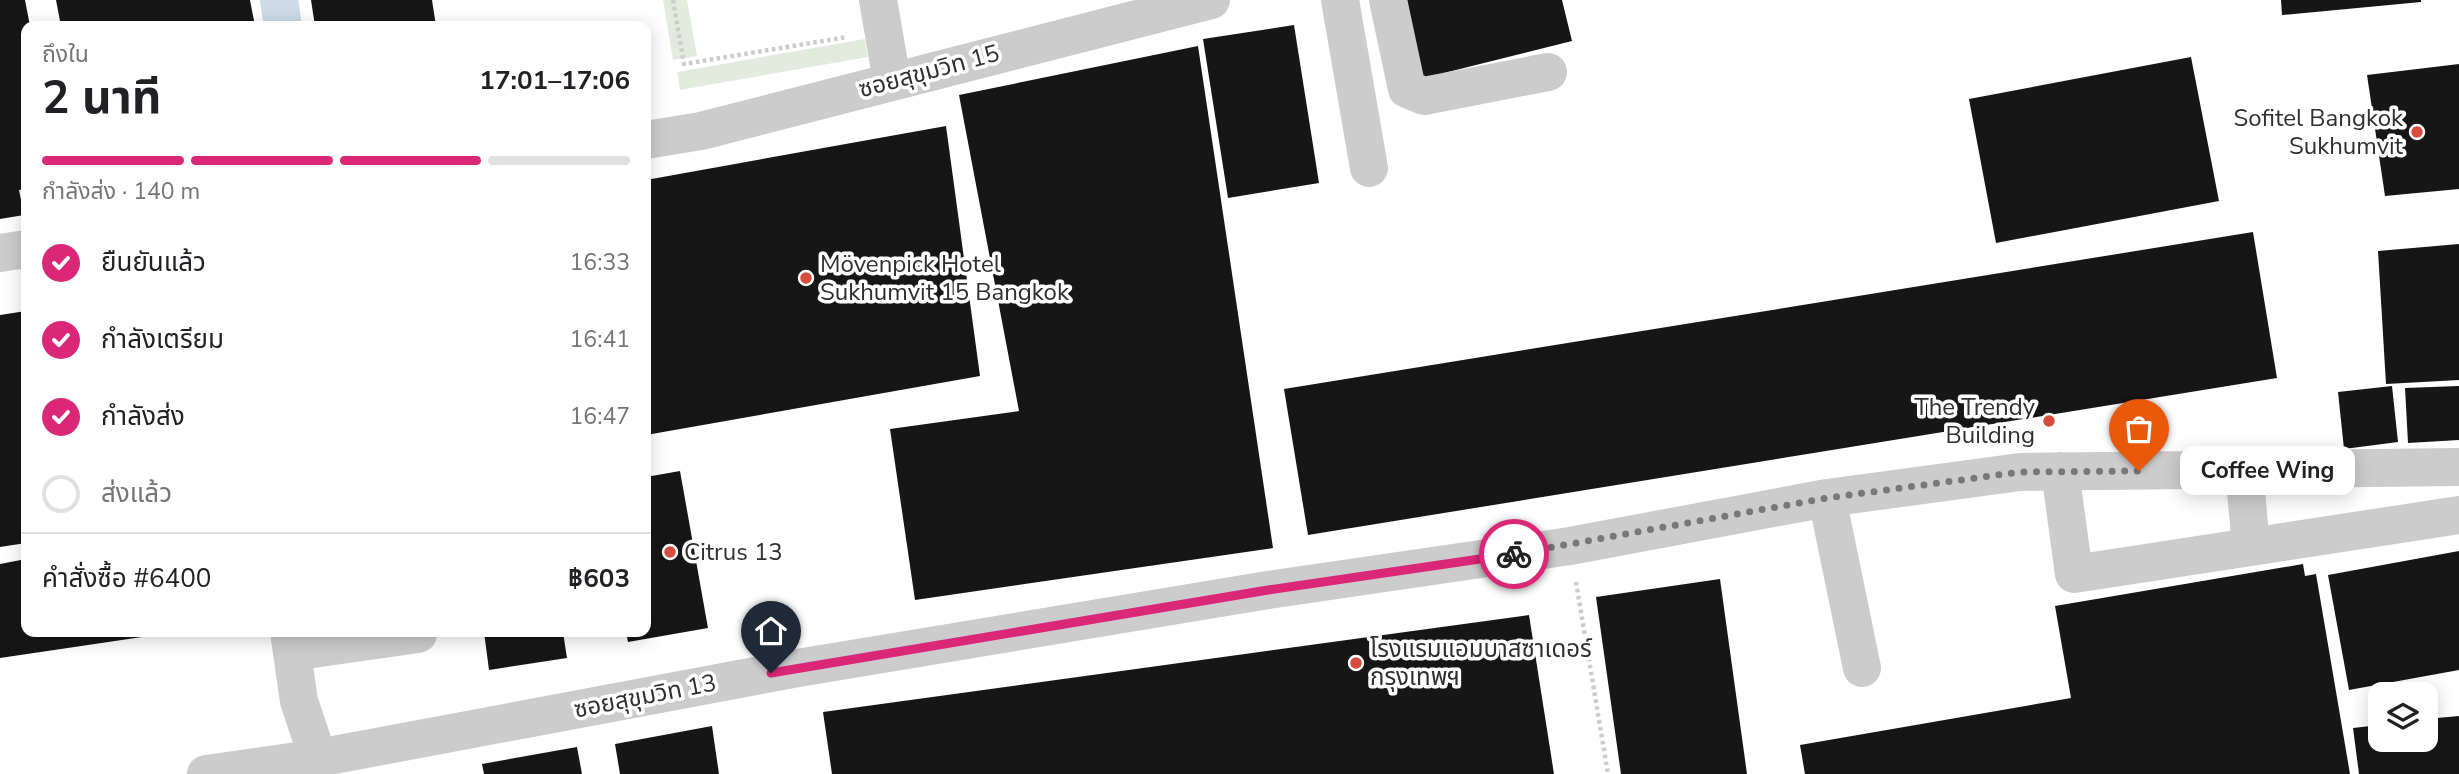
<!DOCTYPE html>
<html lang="th">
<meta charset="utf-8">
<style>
body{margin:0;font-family:"Nunito Sans","Noto Sans Thai",sans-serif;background:#f6f6f6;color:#202124;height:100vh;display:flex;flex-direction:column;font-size:26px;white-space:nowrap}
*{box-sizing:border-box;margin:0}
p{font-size:23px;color:#757577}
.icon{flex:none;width:38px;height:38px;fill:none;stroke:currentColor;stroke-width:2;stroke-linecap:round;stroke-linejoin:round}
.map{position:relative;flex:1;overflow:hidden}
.drawer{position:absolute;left:21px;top:21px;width:630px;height:616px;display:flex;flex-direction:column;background:#fff;border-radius:14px;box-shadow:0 4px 18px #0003}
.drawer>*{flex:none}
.fabs{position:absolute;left:2368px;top:682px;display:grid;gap:14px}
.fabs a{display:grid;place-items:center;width:70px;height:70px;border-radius:14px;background:#fff;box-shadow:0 4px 18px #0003;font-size:35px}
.pin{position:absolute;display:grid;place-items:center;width:60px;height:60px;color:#fff;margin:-72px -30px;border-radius:50% 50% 50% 0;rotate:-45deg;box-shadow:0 0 7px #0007}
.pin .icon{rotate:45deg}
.courier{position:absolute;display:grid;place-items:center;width:70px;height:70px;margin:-35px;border:5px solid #db2777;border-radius:50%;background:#fff;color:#222;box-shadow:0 2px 9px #0007}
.bubble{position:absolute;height:49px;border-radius:14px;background:#fff;box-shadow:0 4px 18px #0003;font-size:23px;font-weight:700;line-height:49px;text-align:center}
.overview em{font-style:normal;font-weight:700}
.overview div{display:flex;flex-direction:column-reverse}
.overview{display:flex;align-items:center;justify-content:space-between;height:119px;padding:0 21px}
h1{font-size:46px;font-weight:700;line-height:52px}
.bar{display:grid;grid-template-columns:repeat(4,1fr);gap:10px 7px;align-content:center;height:84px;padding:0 21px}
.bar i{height:9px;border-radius:5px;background:#e0e0e0}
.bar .selected{background:#db2777}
.bar p{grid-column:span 4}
.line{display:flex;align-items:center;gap:18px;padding:0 21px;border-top:2px solid #e0e0e0}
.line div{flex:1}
ol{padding:0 21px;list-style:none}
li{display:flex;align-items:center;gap:21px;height:77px}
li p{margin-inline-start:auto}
li .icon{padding:7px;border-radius:50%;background:#db2777;color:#fff;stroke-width:4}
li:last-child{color:#757577}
li i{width:38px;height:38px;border:4px solid #e0e0e0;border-radius:50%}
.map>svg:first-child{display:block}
.green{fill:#e3ebde}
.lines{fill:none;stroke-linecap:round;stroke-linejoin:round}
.canal{stroke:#ccdaea;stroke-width:38}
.building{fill:#161616}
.path{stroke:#ccc;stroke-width:4.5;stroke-dasharray:3.5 3.5;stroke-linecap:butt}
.minor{stroke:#ccc;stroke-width:38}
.done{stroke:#787878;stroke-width:7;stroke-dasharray:0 12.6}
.route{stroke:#db2777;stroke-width:9}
.poi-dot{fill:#d84c40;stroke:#fff;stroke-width:2.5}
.labels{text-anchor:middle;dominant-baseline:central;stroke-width:7;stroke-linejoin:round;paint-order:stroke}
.street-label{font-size:24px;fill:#2f2f2f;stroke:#fff}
.poi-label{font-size:24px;fill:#2f2f2f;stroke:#fff;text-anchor:start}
</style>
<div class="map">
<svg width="2459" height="774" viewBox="0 0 2459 774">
<rect width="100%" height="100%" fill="#fff"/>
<path class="green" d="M663,0H687L697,56L673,60Z
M865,39L868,57L680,90L677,72Z"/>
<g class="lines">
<path class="canal" d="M279,0L283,26"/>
</g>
<path class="building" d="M0,0H25L30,26H26V189L19,190L24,215L0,219Z
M56,0H250L255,26H61Z
M311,0H432L436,26H315Z
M1397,0H1562L1572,41L1416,80Z
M2281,0H2421V2L2282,15Z
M1294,25L1319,183L1228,198L1203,39Z
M1198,46L1273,548L915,600L890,429L1019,411L959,95Z
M2191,57L2219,201L1996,243L1969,99Z
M2459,64V189L2385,196L2367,75Z
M946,126L980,376L646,435V180Z
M2253,232L2277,378L1308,535L1284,389Z
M2459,244V380L2386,384L2378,251Z
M26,311V543L0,547V315Z
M2392,386L2398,442L2344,449L2338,392Z
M2459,386V440L2408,443L2405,388Z
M680,471L708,628L628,642L626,632H646V477Z
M2459,551V670L2349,690L2328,575Z
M26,559V632L169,633L0,658V564Z
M2303,564L2305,576L2316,574L2350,774H1805L1800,745L2071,698L2055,606Z
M1720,579L1747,774H1621L1596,597Z
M1529,615L1554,774H832L823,712Z
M484,632H563L567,658L489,670Z
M2459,716V774H2359L2353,728L2380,725V740H2426V719Z
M712,726L719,774H620L615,744Z
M577,747L582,774H484L482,764Z"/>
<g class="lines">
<path class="path" d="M673,0L684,64L847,37
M1576,582L1608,774"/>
<path class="minor" d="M878,0L892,81
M1340,0L1369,168
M1388,0L1407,89L1424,96L1548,72
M646,140L701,131L1211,0
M0,253L26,249
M2244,470L2251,546
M2060,471L2074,574L2459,515
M1827,498L1862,668
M289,632L299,701L318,758
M292,652L418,634
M206,774L318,758L798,668L1268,590L1570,546L1827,498L2020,472L2459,467"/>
</g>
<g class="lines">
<path class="done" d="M1514,554L1827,498L2020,472L2139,471"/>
<path class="route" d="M771,673L1268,590L1514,554"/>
</g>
<g class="poi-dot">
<circle cx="2417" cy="132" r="7"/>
<circle cx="806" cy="278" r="7"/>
<circle cx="2049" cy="421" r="7"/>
<circle cx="670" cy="552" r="7"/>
<circle cx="1356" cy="663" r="7"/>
</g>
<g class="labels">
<g class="street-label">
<text transform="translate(929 71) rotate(-15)">ซอยสุขุมวิท 15</text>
<text transform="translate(645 696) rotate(-11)">ซอยสุขุมวิท 13</text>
</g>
<g class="poi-label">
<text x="2403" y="118" text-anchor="end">Sofitel Bangkok<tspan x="2403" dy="28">Sukhumvit</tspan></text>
<text x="820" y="264">Mövenpick Hotel<tspan x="820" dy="28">Sukhumvit 15 Bangkok</tspan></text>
<text x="2035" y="407" text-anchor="end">The Trendy<tspan x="2035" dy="28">Building</tspan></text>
<text x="684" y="552">Citrus 13</text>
<text x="1370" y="649">โรงแรมแอมบาสซาเดอร์<tspan x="1370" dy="28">กรุงเทพฯ</tspan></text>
</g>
</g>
</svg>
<div class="fabs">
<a><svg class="icon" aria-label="layers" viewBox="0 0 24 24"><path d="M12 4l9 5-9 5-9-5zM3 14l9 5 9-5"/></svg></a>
</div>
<div class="pin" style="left:2139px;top:471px;background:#ea580c"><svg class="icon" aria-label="bag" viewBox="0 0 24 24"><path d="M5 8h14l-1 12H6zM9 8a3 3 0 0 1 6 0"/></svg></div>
<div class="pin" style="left:771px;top:673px;background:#1f2937"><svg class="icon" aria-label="home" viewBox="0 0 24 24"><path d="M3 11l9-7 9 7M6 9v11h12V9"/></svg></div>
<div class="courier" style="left:1514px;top:554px"><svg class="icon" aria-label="bike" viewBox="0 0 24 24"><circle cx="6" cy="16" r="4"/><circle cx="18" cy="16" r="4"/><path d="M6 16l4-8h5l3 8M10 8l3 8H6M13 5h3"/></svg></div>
<div class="bubble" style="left:2180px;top:446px;width:175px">Coffee Wing</div>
<section class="drawer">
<div class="overview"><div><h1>2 นาที</h1><p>ถึงใน</p></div><em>17:01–17:06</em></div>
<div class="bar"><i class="selected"></i><i class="selected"></i><i class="selected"></i><i></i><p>กำลังส่ง · 140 m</p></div>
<ol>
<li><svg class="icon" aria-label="check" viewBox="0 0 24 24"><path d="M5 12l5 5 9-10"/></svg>ยืนยันแล้ว<p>16:33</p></li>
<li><svg class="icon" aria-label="check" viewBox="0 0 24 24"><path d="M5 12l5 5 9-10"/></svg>กำลังเตรียม<p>16:41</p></li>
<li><svg class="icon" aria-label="check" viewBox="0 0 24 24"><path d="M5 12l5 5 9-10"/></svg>กำลังส่ง<p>16:47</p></li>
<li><i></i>ส่งแล้ว</li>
</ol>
<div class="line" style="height:91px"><div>คำสั่งซื้อ #6400</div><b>฿603</b></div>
</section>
</div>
